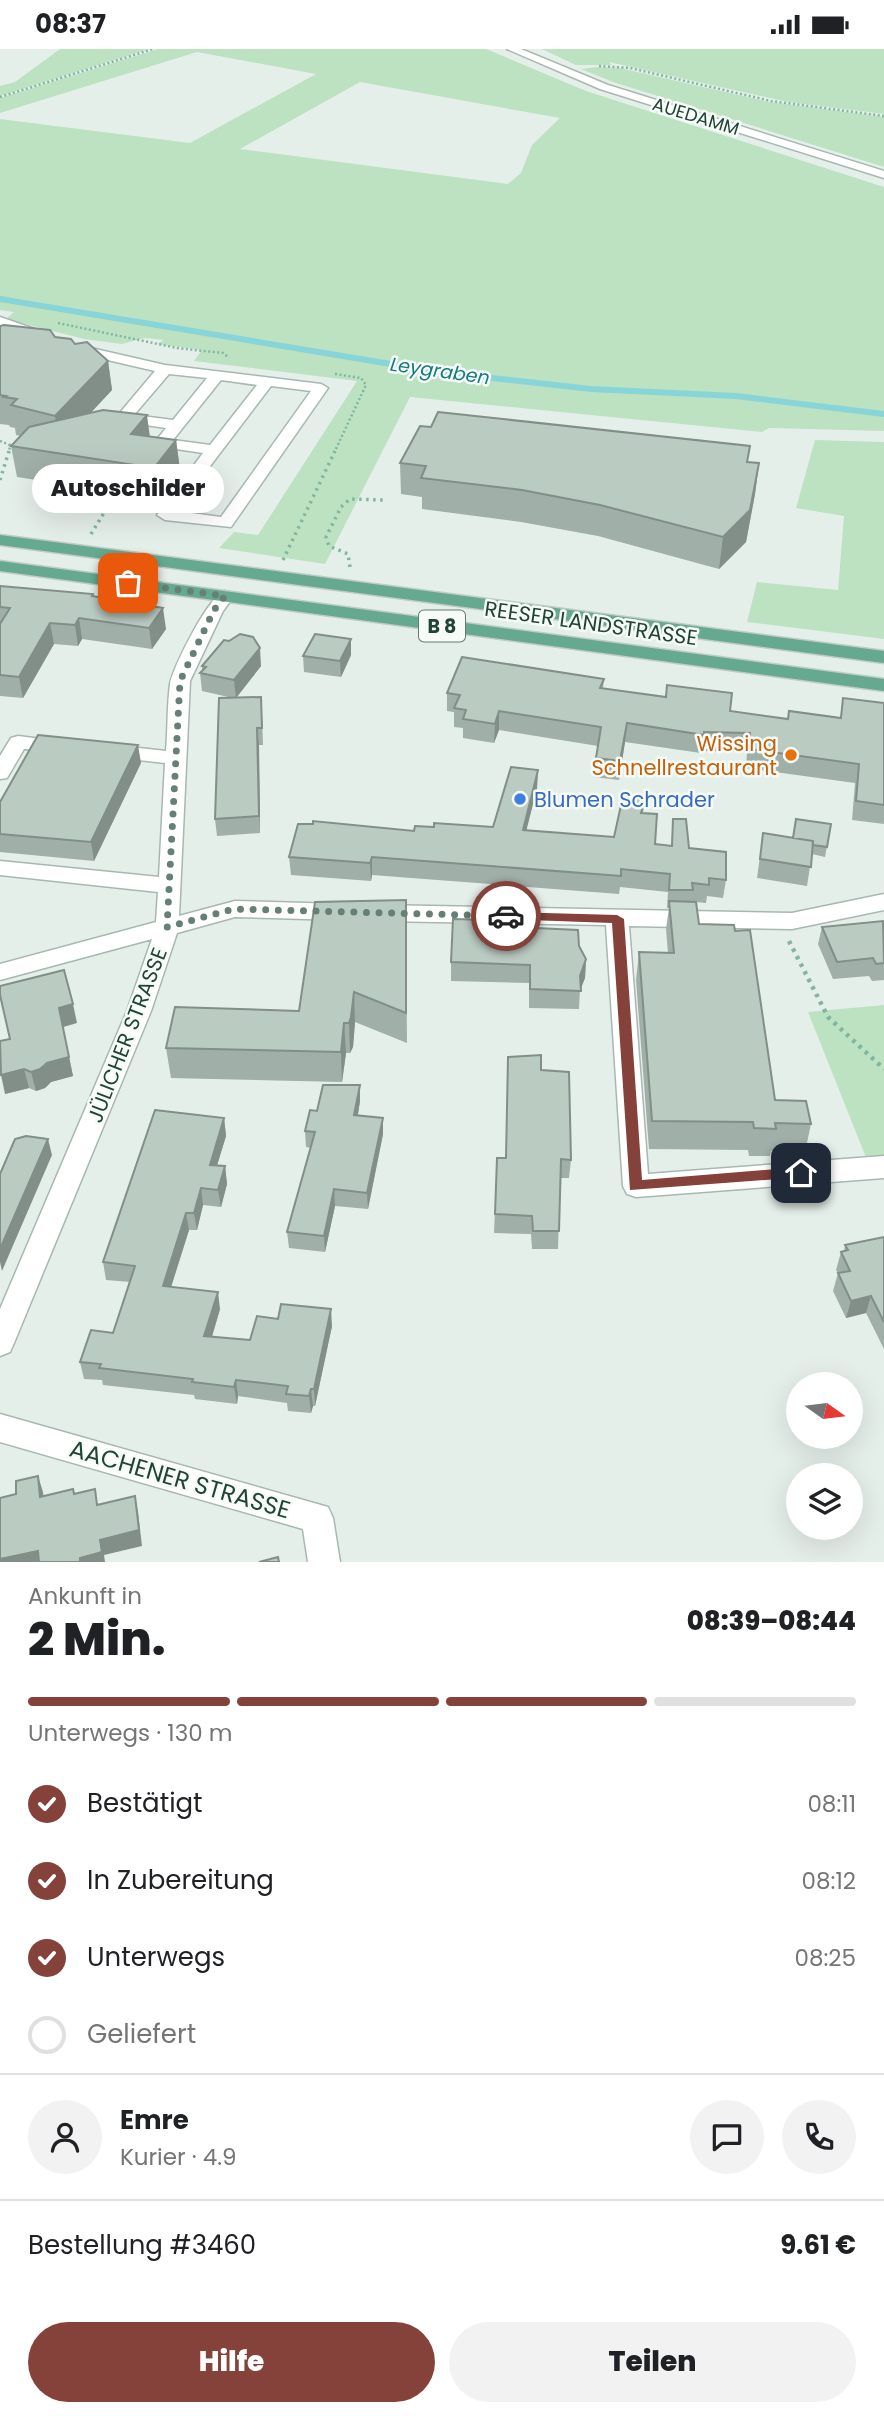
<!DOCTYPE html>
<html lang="de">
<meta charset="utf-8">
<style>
body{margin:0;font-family:Poppins,sans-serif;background:#f2f2f2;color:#202124;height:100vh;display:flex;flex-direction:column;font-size:26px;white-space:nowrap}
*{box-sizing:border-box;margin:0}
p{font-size:23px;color:#757577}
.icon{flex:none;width:38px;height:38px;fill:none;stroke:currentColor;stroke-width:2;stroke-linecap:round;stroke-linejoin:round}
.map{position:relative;height:1513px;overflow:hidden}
.panel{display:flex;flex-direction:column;background:#fff;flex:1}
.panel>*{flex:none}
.needle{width:46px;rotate:104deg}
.tools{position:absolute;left:786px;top:1323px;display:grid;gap:14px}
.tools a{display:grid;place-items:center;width:77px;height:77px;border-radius:50%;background:#fff;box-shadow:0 7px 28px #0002;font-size:35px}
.pin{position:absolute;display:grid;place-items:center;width:60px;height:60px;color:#fff;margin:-30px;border-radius:14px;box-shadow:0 4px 10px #0006}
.courier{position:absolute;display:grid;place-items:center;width:70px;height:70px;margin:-35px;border:5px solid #84423a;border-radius:50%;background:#fff;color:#222;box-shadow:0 2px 9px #0007}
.bubble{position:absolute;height:49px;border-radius:24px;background:#fff;box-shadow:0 7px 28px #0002;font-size:23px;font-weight:800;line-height:49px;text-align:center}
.summary em{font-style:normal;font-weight:800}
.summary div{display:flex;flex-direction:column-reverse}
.summary{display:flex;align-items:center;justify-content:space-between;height:119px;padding:0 28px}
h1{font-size:46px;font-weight:800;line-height:52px}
.bar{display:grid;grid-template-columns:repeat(4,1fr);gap:10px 7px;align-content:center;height:84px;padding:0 28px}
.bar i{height:9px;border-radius:5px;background:#e0e0e0}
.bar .current{background:#84423a}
.bar p{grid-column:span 4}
.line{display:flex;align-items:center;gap:18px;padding:0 28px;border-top:2px solid #e0e0e0}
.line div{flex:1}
.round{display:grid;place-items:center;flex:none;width:74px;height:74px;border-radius:37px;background:#f2f2f2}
ol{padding:0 28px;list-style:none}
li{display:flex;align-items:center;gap:21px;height:77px}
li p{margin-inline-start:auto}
li .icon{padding:7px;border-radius:50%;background:#84423a;color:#fff;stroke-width:4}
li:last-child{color:#757577}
li i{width:38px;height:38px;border:4px solid #e0e0e0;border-radius:50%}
.button{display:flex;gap:14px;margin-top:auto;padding:14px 28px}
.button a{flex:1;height:80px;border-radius:42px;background:#84423a;color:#fff;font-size:28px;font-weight:800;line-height:80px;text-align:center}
.button a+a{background:#f2f2f2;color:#202124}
.status{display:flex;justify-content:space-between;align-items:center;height:49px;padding:0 35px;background:#fff;direction:ltr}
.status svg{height:19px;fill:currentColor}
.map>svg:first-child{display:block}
.green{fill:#bce2c2;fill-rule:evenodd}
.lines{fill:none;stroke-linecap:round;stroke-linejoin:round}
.stream{stroke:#88d5d9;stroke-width:6}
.minor-casing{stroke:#a7b8b1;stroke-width:3}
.major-casing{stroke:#c1cbc7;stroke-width:3}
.path-far2{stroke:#82b6a0;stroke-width:2.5;stroke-dasharray:2 2.5;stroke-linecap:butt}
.path-far1{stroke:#82b6a0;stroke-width:3.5;stroke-dasharray:2.5 4.5;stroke-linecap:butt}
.path{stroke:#82b6a0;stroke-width:4.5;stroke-dasharray:3.5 5;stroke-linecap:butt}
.minor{fill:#fff;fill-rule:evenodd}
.major{fill:#65a990;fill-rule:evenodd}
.wall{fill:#a0afa7}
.shaded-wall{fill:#828e88}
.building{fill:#bacbc2;stroke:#828e88;stroke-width:2}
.route{fill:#84423a}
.done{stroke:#668076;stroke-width:7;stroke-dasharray:0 12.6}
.food-dot{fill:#e8710a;stroke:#f6fbf8;stroke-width:2.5}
.shop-dot{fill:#3f7fe0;stroke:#f6fbf8;stroke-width:2.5}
.labels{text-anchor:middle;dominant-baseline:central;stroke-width:5;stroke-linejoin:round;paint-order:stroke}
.far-street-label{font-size:18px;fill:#224437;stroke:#f6fbf8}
.far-water-label{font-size:19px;font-style:italic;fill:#157a81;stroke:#f6fbf8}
.shield{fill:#f6fbf8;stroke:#627b71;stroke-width:2}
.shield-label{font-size:19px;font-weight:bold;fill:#224437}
.street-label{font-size:21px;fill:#224437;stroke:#f6fbf8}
.food-label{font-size:21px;fill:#c56008;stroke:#f6fbf8;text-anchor:end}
.shop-label{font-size:21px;fill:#366cbe;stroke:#f6fbf8;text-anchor:start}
.near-street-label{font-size:24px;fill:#224437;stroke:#f6fbf8}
</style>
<div class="status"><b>08:37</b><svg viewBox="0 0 49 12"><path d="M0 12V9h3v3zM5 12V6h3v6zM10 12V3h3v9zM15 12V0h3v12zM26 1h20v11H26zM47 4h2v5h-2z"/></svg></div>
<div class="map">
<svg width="884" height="1513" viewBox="0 0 884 1513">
<rect width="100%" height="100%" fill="#e5efea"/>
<path class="green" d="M60,0H149L0,47V37L15,33Z
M158,0H486L586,42L884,138V382L769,379L762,383L410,348L325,515L219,499L234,483L258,486L357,332L194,312L202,301L157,295L164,291L144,289L122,295L84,290L6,270L14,263L0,261V70L190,94L316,25L197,3L0,64V49ZM360,33L560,69L532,96L521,124L508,135L240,100Z
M542,0H884V65L788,53L609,13L612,16H576Z
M598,18L620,19L770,53L884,68V118L613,33L581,20Z
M815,391L884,393V590L747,573L757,533L838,541L844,467L796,459Z
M884,956V1110L867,1111L808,963Z"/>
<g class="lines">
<path class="stream" d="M0,250L439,323L591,340L736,347L884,365"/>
<g class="minor-casing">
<path id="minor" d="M507,0H521L608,36L884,122V129L600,40Z
M0,268L49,285L51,288L44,292L0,277Z
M78,296L165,316L321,335L328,339L231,478L165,471L157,466L203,404L156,397L154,394L166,379L118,372L115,369L118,366L155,322L73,303L71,300ZM169,325L207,329L173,371L134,366ZM221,331L257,336L210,396L173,391ZM271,337L311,342L221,468L176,462Z
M225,542L234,547L223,562L190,632L179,867L235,852L340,855L348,857L351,863L348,869L340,871L235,868L177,884L151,962L14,1294L10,1303L0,1307V1260L127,962L152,890L0,931V915L156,873L158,843L0,826V812L159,828L165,714L112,708L105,706L102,702L105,698L112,696L166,702C168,680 167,657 170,635C173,618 209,546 225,542Z
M18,687L66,693L69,697L66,701L24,700L7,729L0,730V707L11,689Z
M884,845V861L792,880L629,877L648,1125L884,1107V1129L636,1148L627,1145L623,1137L606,876L379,872L371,870L368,864L371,858L379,856L792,864Z
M0,1365L328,1458L333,1469L340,1513H308L303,1480L0,1393Z"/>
</g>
<g class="major-casing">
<path id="major" d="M0,486L884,602V614L0,496Z
M0,512L884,630V642L0,522Z"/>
</g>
<path class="path-far2" d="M599,17L630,19L771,52L884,67
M0,48L153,0
M58,274L177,299L223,304L229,309
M0,392L10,396L9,404
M334,404L366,336L361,329L335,325"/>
<path class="path-far1" d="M0,431L9,402
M91,485L107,459
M283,511L335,402
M350,518L348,505L329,497L326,488L341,458L350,450L383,451"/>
<path class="path" d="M789,892L828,968L884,1020"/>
<use href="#minor" class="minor"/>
<use href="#major" class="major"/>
</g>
<path class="wall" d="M0,277L55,288L75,295L108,312L112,341L91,363L149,387L176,391L180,421L157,450L17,428L11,397L20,387L16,386L15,379L10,378L9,376L0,375Z
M748,413L759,414L755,445L746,493L719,520L598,487L521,473L422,460V448L401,445L400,414Z
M0,537L93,545V547L166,580L152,600L82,590L78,597L54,595L23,649L0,647Z
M351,606L341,628L304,623L303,607Z
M202,617H261L236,649L262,665L263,696H259L260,784L217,787L215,770L233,649L202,642L200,624L202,622Z
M604,630L603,640L730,662L787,670L840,669L843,649L884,654V775L852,771L855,734L746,719L747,703L702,702L701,704L625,693L619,731L594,728L598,697L499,681L494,694L463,689V679L454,678V663L447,662V644Z
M141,714L94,812L0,803V753Z
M538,721L537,739L526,781L614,788L645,750L643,764L655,795L671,797L673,770L689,799L726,831L723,849L707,847L706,854L696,853L699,875L775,1051L811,1075L805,1103L771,1102L770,1107H749L748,1101L649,1100L636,931L639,903L668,904L666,880L669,859H667L668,843L620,838L619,845L372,826L371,832L291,826L289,808L313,775L414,782L434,778H493Z
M831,775L825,808L812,805L807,837L757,829L763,784L793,789Z
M406,851L407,994L355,973L353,998L350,1004H346L342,1033L171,1029L166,999L299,962Z
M884,874V931L872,932L869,927L833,930L818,895L822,878Z
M490,877L579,897L586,910L585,929L580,940L579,960L529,959V934L451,932V913Z
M77,974L63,978L73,1027L51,1033L45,1039L36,1042L29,1039L5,1045L10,990Z
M541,1021L571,1111L569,1129H560L558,1200H532L531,1185L494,1184L497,1109H505Z
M360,1052L358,1066L383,1069V1085L368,1160L335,1157L325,1203L289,1199L287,1183L311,1099L306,1098L305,1082L317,1062Z
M224,1069L226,1087L217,1116L225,1117L227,1135L221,1158L203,1156L197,1181H189L171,1238L220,1260L212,1288L250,1291L332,1277L315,1357H313L311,1364L288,1362L287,1354L238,1347L237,1355L195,1350L194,1346L103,1336L102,1331L84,1330L80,1313L113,1284L130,1233L106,1231L103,1213Z
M884,1188V1300L866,1264L846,1269L833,1242L838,1224L836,1221L841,1203H844L845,1196Z"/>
<path class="shaded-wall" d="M108,312L112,341L60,397L55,367Z
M147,366L151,396L131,385Z
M176,391L180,421L157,450L154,419Z
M759,414L755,445L746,493L719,520L723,488Z
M163,559L166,580L152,600L149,579Z
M79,569L82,590L78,597L75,576Z
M50,574L54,595L23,649L19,628Z
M351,590V606L341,628L340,612Z
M260,599L261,617L236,649L234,631Z
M499,662V681L494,694L495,675Z
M627,674L625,693L619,731L620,712Z
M257,679L259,696L260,784L259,767Z
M138,696L141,714L94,812L91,793Z
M538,721L537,739L522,799L523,781Z
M372,808V826L371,832L370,814Z
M586,910L585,929L580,942V927Z
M354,943L355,973L353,998L350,1004L349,974Z
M73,955L77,974L63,978L59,959Z
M344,974L346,1004L342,1033L341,1003Z
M69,1008L73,1027L51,1033L45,1039L36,1042L31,1023L47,1014Z
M24,1020L29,1039L5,1045L1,1026Z
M360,1036V1052L355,1082L354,1066Z
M224,1069L226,1087L212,1133L210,1116Z
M383,1069V1085L368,1160L367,1144Z
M48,1090L52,1106L2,1222L0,1213V1200Z
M225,1117L227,1135L221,1158L218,1141Z
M201,1139L203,1156L197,1181L194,1164Z
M334,1140L335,1157L325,1203L324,1187Z
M186,1164L189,1181L166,1254L163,1237Z
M218,1243L220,1260L207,1304L204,1287Z
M871,1247L866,1264L846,1269L851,1252Z
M331,1260L332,1277L315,1357L314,1340Z
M236,1331L238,1347L237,1355L234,1338Z
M311,1340L313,1357L311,1364L309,1347Z
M38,1427L43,1443L45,1464L40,1448Z
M135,1447L138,1463L142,1497L104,1506L105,1513H80V1509L100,1491Z
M38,1502L42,1513H0V1510Z"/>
<path class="building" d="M4,276L50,281L55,288L71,290L75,295L87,293L108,312L55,367L11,356L17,350L4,348L6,347L0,346V277Z
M103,361L147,366L131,385L176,391L154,419L11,397L29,378Z
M438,363L750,397L747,413L759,414L750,461L723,488L600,456L522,441L421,429L426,417L400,414L420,377L431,378Z
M0,537L93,545L92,547L163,559L149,579L79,569L75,576L50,574L19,628L0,626V575L10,559L0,558Z
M240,585L253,588L260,599L234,631L200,624L206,618L202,617L224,591L229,592Z
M315,585L351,590L340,612L303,607Z
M462,608L604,630L600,639L666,648L667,636L732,644L730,662L788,670L789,662L841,669L843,649L884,654V756L856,752L859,715L749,700L750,684L704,683V686L627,674L620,712L596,709L601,678L499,662L495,675L463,670L466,661L454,659L460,646L447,644Z
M261,648L262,679H257L259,767L215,770L219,649Z
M38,686L138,696L91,793L0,785V753Z
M511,718L538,721L523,781L614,788L623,747L645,750L641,764L657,765L655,795L672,797L673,770H686L689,799L726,803V831L709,829V836L692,834L693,841H669L670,825L621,820V827L372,808L370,814L289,808L298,775H313V772L414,782L415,777L434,778V774L493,778Z
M796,770L831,775L827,798L813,796V792L793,789Z
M763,784L813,792L811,818L760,810Z
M406,851V964L354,943L351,968L349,974H344L341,1003L166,999L175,958L299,962L315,853Z
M669,852L696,853L699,875L734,876L735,882L750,881L775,1051L806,1052L811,1075L775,1074L776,1080L754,1079L753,1073L652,1072L639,903L674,904Z
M453,870L490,871V877L578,881L579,897L586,910L580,927L581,942L530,940V916L451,913Z
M883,872L884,914L876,915L873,909L837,913L822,878Z
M64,921L73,955L59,959L69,1008L47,1014L40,1020L31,1023L24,1020L1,1026L0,992L10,990L0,946V937Z
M541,1006V1021L569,1023L571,1111L561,1110L559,1182H533L532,1167L495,1165L497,1109H506L508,1008Z
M323,1036H360L354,1066L383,1069L367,1144L334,1140L324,1187L287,1183L315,1083L305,1082L310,1061L317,1062Z
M155,1061L224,1069L210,1116L225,1117L218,1141L201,1139L194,1164H186L163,1237L218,1243L204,1287L250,1291L257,1267L278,1270L281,1255L331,1260L314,1340H311L309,1347L286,1345L288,1337L236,1331L234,1338L192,1333L193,1330L99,1319L101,1315L80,1313L91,1281L113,1284L135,1217L103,1213Z
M26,1087L48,1090L0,1200V1125L15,1090Z
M884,1188V1273L871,1247L851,1252L838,1224L850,1222L841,1203L848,1201L845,1196Z
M38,1427L40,1448L73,1440L74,1445L95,1440L97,1456L135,1447L139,1481L100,1491L102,1503L80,1509V1513H39L38,1502L0,1510V1449L16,1445V1432Z
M278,1508L279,1513H259Z"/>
<path class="route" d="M506,863L617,866L624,870L642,1131L801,1118L808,1124L806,1128L630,1141L612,874L502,870V864Z"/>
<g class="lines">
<path class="done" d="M128,534L225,547L214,561L180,632L167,878L234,860L506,867"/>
</g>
<circle class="food-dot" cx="791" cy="706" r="7"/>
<circle class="shop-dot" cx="520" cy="750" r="7"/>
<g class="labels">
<g class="far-street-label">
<text transform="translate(696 67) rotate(17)">AUEDAMM</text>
</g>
<g class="far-water-label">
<text transform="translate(440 322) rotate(8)">Leygraben</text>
</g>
<rect class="shield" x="419" y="561.5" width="46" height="31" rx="5"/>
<g class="shield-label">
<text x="442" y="577">B 8</text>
</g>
<g class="street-label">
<text transform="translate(591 574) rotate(8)">REESER LANDSTRASSE</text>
<text transform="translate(127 986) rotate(-69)">JÜLICHER STRASSE</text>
</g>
<g class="food-label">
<text x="777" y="694">Wissing<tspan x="777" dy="24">Schnellrestaurant</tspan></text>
</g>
<g class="shop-label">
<text x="534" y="750">Blumen Schrader</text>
</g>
<g class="near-street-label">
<text transform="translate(180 1430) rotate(16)">AACHENER STRASSE</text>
</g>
</g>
</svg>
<div class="tools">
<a><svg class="needle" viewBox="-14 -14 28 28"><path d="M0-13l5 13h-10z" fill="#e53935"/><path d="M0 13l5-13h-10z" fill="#757577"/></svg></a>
<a><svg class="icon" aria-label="layers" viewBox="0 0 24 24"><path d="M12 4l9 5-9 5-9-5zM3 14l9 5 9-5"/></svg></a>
</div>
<div class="pin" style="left:128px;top:534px;background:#ea580c"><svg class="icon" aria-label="bag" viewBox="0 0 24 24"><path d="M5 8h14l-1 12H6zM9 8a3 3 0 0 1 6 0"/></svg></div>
<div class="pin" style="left:801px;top:1124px;background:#1f2937"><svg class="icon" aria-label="home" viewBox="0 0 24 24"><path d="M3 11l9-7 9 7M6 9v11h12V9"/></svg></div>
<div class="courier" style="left:506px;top:867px"><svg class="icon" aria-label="car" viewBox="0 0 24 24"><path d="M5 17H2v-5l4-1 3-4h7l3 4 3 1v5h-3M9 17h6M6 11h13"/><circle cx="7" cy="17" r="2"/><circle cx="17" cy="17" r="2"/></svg></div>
<div class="bubble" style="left:32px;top:415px;width:192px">Autoschilder</div>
</div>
<section class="panel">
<div class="summary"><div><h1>2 Min.</h1><p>Ankunft in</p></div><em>08:39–08:44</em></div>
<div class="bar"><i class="current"></i><i class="current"></i><i class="current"></i><i></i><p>Unterwegs · 130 m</p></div>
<ol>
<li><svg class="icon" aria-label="check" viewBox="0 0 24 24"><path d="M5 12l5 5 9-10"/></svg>Bestätigt<p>08:11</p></li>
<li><svg class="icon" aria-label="check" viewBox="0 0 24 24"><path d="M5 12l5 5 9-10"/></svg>In Zubereitung<p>08:12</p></li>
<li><svg class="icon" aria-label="check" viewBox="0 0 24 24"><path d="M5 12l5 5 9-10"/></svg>Unterwegs<p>08:25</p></li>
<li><i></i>Geliefert</li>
</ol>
<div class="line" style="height:126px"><a class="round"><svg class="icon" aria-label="person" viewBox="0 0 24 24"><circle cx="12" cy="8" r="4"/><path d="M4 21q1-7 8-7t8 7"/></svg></a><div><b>Emre</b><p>Kurier · 4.9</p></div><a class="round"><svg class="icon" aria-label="chat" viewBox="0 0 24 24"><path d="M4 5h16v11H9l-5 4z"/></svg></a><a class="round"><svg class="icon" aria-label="phone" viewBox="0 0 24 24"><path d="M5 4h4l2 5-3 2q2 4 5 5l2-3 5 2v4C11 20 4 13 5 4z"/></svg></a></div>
<div class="line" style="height:91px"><div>Bestellung #3460</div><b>9.61 €</b></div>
<div class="button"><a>Hilfe</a><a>Teilen</a></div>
</section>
